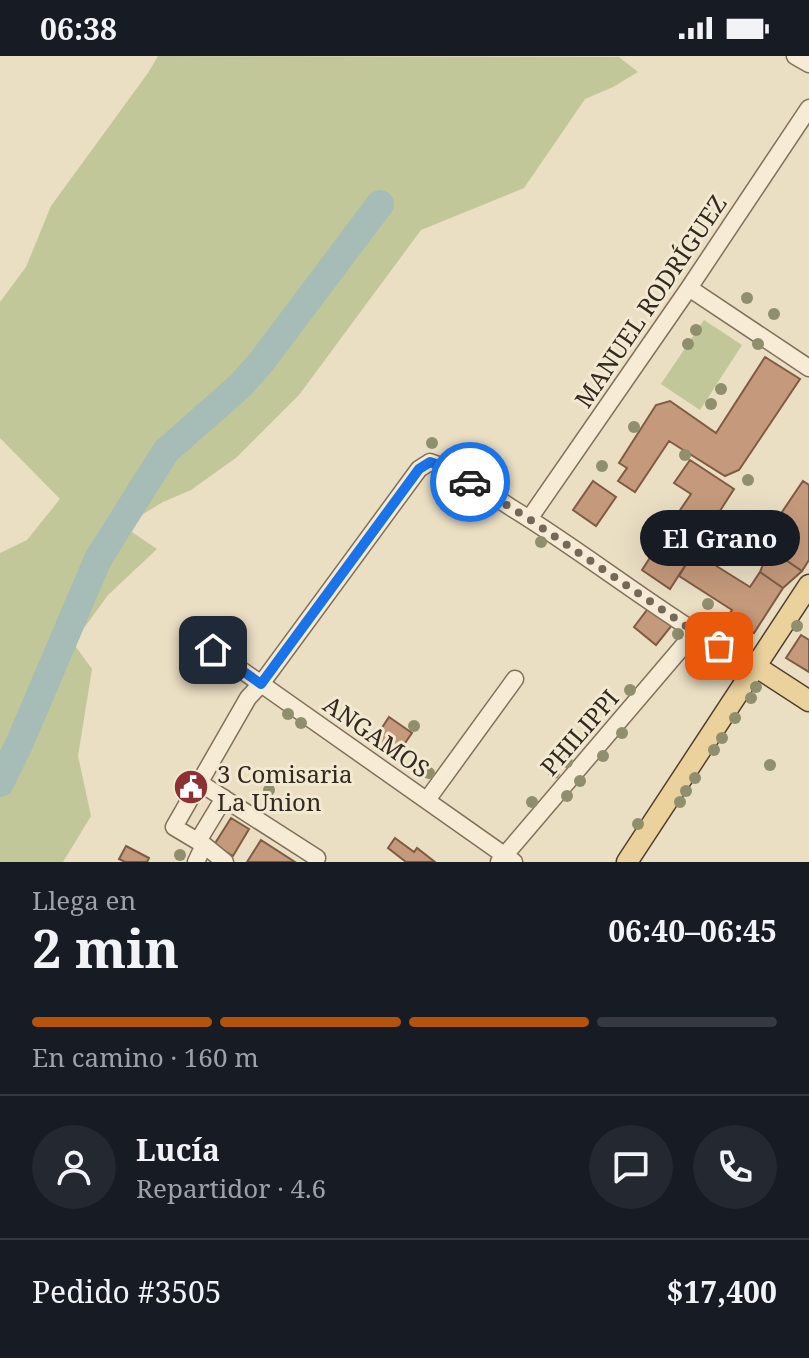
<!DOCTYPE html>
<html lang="es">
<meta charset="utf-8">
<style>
body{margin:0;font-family:"Noto Serif",serif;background:#242831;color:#f1f3f6;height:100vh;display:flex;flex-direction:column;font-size:30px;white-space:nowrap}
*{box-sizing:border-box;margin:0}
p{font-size:26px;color:#9ea1a6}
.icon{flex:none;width:44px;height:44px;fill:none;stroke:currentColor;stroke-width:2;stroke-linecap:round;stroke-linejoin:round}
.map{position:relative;height:806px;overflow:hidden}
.details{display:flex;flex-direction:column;background:#171b24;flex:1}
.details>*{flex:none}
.pin{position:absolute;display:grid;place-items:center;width:68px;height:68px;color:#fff;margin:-34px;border-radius:16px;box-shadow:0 4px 12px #0006}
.courier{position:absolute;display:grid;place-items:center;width:80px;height:80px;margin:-40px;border:6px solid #1a73e8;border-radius:50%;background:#fff;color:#222;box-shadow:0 2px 10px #0007}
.bubble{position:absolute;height:56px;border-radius:28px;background:#171b24;box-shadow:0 8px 32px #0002;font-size:26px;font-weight:700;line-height:56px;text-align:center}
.summary em{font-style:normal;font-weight:700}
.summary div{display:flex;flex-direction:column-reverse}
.summary{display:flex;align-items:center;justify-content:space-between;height:136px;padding:0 32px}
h1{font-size:52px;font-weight:700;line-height:60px}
.bar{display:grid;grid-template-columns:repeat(4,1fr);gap:12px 8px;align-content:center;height:96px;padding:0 32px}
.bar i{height:10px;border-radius:6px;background:#363941}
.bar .selected{background:#b45309}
.bar p{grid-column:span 4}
.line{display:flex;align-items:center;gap:20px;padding:0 32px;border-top:2px solid #363941}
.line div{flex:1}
.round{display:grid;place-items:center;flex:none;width:84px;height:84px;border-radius:42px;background:#242831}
.status{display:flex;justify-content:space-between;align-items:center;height:56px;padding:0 40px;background:#171b24;direction:ltr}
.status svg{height:22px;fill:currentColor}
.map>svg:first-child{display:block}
.green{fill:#c1c798}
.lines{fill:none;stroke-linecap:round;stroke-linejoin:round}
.river{stroke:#a5bdb6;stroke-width:28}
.building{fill:#c59a7c;stroke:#805b43;stroke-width:2}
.minor-casing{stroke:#83705b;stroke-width:19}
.major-casing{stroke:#513f2f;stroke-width:23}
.minor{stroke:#f6ecd5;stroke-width:16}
.major{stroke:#ebd29d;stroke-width:20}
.tree{fill:#8f8f6d}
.done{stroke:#746858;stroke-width:8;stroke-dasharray:0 14.4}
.route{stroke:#1a73e8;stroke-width:10}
.labels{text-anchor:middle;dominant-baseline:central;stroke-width:6;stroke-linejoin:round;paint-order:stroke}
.street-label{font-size:24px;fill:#34291e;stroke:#f2e9d2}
.poi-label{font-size:24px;fill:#34291e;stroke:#f2e9d2;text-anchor:start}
</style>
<div class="status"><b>06:38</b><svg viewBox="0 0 49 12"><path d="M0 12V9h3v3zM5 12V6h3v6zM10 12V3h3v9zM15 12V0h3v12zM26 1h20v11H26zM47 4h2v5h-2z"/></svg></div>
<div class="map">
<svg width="809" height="806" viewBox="0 0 809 806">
<rect width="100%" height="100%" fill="#eadec3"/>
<path class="green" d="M158,0L619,1L638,16L613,31L585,43L524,132L421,174L299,339L237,401L191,434L163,446L123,470L157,493L108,539L73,587L92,613L78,700L91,760L63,806H0V497L27,484L60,443L0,382V246L26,211L51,150L148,17Z
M704,264L742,289L700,354L661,328Z"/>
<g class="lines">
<path class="river" d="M0,727L20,686L98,503L166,395L241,329L262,305L380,148"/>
</g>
<path class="building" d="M765,301L800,323L739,414L725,420L669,385L635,436L618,425L627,412L619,407L656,349L670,345L716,377Z
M690,404L734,433L670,533L642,514L668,474L678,481L685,470L674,463L691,438L674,427Z
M593,425L616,441L596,470L573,454Z
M803,425L809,429V504L802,515L761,487Z
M761,487L802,515L783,532L760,516L764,506Z
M694,496L750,531L760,516L783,532L754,577L728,560L732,554L679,520Z
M650,550L673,568L656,589L634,571Z
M801,579L809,584V616L786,602Z
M389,661L412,677L396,700L374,684Z
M231,762L249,773L233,800L214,789Z
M395,782L414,796L417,792L435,806H406L388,792Z
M261,784L295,806H247Z
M126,790L149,802L147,806H125L119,803Z"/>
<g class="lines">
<g class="minor-casing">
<path id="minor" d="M795,0L809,8
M689,232L809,312
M529,463L689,232L809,52
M213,594L514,806
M200,727L317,802
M427,744L515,623
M198,785L224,742
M204,789L225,806
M196,806L204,789L174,771L248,642L261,628L419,413L430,406C461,416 488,437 515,454C596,504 670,566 755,610
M499,806L695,576"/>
</g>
<g class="major-casing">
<path id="major" d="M755,610L809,645
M627,806L809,529"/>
</g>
<use href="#minor" class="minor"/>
<use href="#major" class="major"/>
</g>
<g class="tree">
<circle cx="747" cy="242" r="6"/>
<circle cx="774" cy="258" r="6"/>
<circle cx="696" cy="274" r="6"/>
<circle cx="688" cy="288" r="6"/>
<circle cx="758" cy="288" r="6"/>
<circle cx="721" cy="333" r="6"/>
<circle cx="711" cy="348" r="6"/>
<circle cx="634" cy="371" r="6"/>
<circle cx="432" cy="387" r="6"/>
<circle cx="685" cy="399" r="6"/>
<circle cx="602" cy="410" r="6"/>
<circle cx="748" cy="424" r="6"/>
<circle cx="541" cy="486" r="6"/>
<circle cx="708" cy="548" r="6"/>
<circle cx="797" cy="570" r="6"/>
<circle cx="678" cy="578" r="6"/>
<circle cx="756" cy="631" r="6"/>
<circle cx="630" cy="634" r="6"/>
<circle cx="751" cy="642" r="6"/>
<circle cx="288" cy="658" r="6"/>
<circle cx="735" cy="662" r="6"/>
<circle cx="301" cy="667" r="6"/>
<circle cx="414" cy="670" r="6"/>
<circle cx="622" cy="677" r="6"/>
<circle cx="722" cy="682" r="6"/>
<circle cx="714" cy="694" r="6"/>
<circle cx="603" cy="700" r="6"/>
<circle cx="567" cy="706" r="6"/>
<circle cx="770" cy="709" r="6"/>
<circle cx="429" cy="717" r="6"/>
<circle cx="554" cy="717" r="6"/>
<circle cx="695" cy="722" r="6"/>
<circle cx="580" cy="725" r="6"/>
<circle cx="269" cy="734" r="6"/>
<circle cx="686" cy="735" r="6"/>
<circle cx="567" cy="740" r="6"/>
<circle cx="532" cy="746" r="6"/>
<circle cx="680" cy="746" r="6"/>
<circle cx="638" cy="768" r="6"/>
<circle cx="180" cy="799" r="6"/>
</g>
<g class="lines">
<path class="done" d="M470,426L529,463L695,576L719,590"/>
<path class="route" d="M213,594L261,628L419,413L430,406L448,412L470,426"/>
</g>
<defs>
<g id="civic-disc" transform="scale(1.8)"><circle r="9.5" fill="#8c3031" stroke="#f2e9d2"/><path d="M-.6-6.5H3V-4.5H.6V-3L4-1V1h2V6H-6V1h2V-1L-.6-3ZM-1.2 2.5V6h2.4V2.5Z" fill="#fff"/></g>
</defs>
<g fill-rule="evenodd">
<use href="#civic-disc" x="191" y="731"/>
</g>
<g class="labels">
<g class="street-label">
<text transform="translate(650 245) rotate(-56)">MANUEL RODRÍGUEZ</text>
<text transform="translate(579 676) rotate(-49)">PHILIPPI</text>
<text transform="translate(377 680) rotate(35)">ANGAMOS</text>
</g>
<g class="poi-label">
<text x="217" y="717">3 Comisaria<tspan x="217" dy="28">La Union</tspan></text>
</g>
</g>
</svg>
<div class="pin" style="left:719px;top:590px;background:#ea580c"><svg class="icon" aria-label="bag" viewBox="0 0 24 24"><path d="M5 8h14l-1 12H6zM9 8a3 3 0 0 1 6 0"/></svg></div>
<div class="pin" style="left:213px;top:594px;background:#1f2937"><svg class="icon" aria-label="home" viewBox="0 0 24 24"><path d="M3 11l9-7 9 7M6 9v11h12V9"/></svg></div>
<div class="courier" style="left:470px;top:426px"><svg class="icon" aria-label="car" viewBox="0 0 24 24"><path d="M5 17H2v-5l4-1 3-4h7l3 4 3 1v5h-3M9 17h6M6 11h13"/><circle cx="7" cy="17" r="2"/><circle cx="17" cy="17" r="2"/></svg></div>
<div class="bubble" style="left:640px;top:454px;width:160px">El Grano</div>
</div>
<section class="details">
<div class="summary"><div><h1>2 min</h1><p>Llega en</p></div><em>06:40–06:45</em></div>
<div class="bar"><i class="selected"></i><i class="selected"></i><i class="selected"></i><i></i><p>En camino · 160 m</p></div>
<div class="line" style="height:144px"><a class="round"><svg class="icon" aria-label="person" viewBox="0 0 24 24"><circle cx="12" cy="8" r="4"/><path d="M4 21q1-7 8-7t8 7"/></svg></a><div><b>Lucía</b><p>Repartidor · 4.6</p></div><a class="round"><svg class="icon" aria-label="chat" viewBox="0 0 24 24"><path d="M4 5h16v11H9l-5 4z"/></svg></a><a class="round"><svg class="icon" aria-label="phone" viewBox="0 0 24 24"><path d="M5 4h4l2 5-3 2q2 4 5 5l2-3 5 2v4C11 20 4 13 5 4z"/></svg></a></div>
<div class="line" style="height:104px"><div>Pedido #3505</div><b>$17,400</b></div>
</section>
